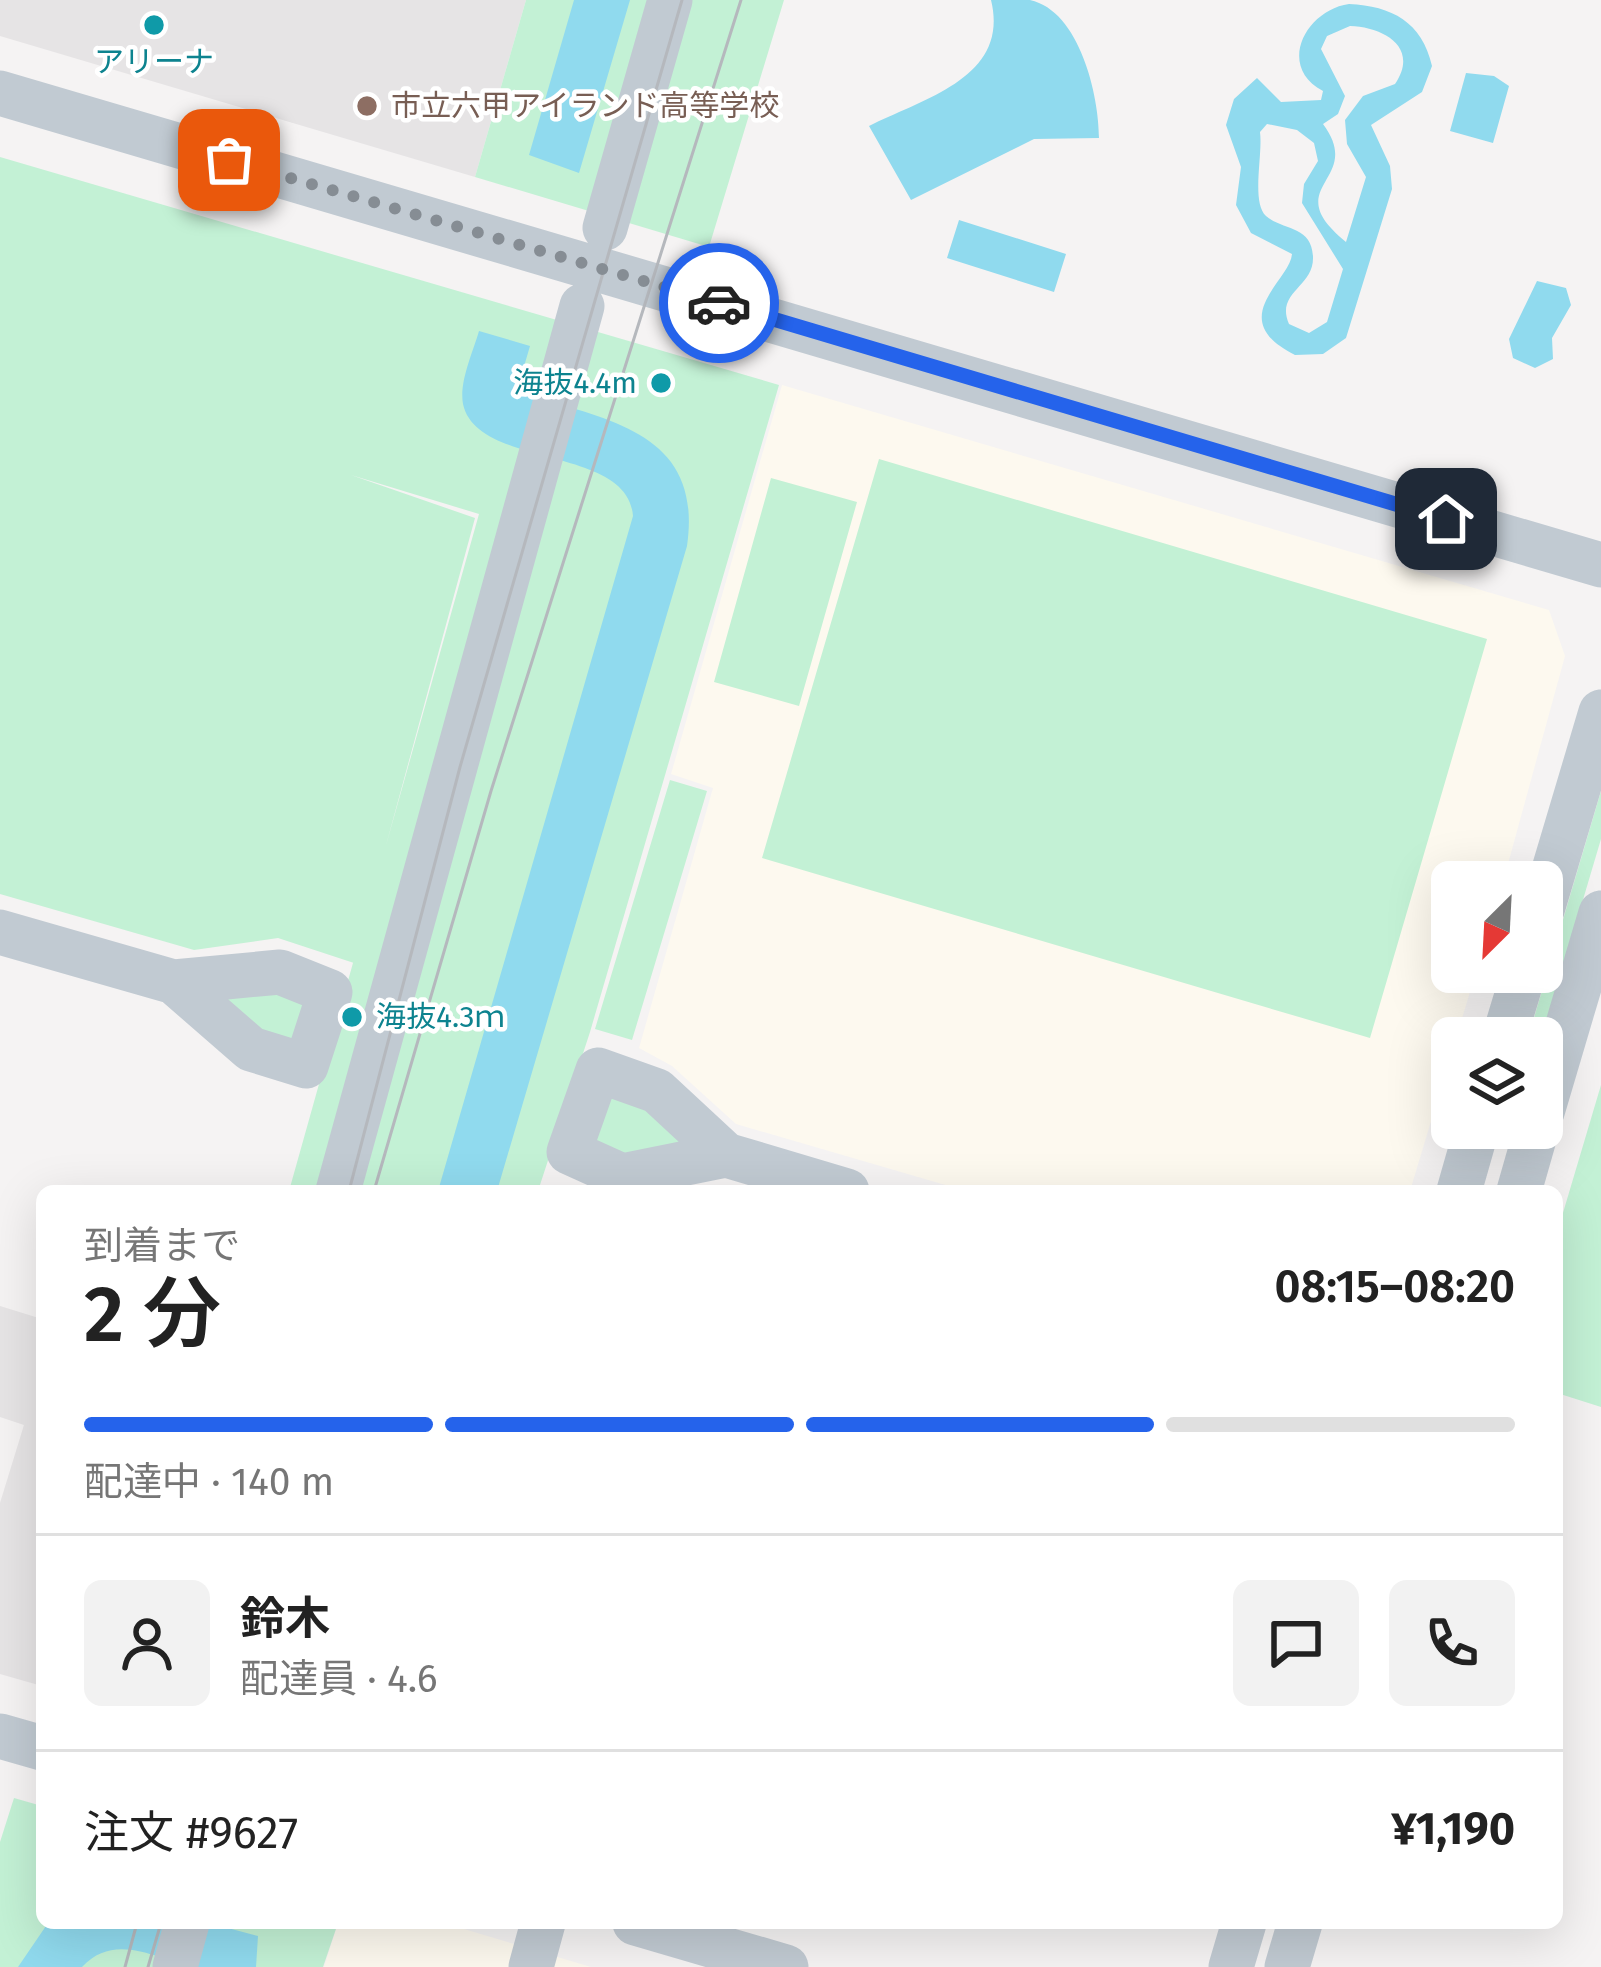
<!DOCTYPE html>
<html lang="ja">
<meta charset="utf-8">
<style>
body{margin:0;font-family:"Fira Sans","Noto Sans JP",sans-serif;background:#f2f2f2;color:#222;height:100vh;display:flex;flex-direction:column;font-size:45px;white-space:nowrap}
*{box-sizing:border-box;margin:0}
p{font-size:39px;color:#767676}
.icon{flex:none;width:66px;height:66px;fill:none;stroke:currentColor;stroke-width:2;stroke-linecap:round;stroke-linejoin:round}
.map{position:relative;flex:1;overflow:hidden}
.panel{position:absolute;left:36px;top:1185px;width:1527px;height:744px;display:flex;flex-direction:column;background:#fff;border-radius:18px;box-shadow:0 12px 48px #0002}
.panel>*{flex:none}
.needle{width:78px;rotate:204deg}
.fabs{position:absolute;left:1431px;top:861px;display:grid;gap:24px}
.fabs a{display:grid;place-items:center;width:132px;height:132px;border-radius:18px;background:#fff;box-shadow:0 12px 48px #0002;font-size:60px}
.pin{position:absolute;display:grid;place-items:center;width:102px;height:102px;color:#fff;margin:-51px;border-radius:24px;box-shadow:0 6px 18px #0006}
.courier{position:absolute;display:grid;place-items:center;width:120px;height:120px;margin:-60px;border:9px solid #2563eb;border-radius:50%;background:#fff;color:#222;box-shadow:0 3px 15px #0007}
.headline em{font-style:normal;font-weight:600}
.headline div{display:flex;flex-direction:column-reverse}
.headline{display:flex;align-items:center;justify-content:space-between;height:204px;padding:0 48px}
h1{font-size:78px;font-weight:600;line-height:90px}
.bar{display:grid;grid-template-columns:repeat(4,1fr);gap:18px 12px;align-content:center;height:144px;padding:0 48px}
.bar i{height:15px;border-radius:9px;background:#e0e0e0}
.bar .current{background:#2563eb}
.bar p{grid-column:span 4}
.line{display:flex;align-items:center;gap:30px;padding:0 48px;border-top:3px solid #e0e0e0}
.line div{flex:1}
.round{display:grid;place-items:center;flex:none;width:126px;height:126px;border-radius:18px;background:#f2f2f2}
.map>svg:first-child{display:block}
.commercial{fill:#fdf9ef}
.education{fill:#e6e4e5}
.green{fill:#c3f1d5}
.water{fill:#90daee;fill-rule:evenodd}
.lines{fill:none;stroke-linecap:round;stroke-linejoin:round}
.minor{stroke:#c1cad2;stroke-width:45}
.tram{stroke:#b5b8bd;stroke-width:3}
.done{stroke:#868d94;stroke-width:12;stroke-dasharray:0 21.6}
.route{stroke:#2563eb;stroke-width:15}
.culture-dot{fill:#0f9aa8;stroke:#fff;stroke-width:4.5}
.education-dot{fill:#8d6e63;stroke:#fff;stroke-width:4.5}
.labels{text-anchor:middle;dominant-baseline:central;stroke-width:9;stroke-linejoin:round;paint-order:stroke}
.culture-label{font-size:30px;fill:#0d838f;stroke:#fff}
.education-label{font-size:30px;fill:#785e54;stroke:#fff;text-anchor:start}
</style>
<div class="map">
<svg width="1601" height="1967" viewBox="0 0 1601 1967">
<rect width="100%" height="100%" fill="#f5f3f3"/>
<path class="commercial" d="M782,385L1549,610L1565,656L1503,882H1452V972H1476L1410,1191H966L736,1124L672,1066L639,1048L713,788L671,774Z
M338,1923H444L591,1967H324Z"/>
<path class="education" d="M0,0H526L475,177L0,36Z
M0,1306L42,1319V1686L0,1674V1503L24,1425L0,1417Z"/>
<path class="green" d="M526,0H784L709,247L475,177Z
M0,157L779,385L590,1032L538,1191H289L479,514L351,475L475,518L354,963L278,938L194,950L0,894Z
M879,459L1487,639L1370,1038L762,858Z
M771,478L857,502L799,706L714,682Z
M670,780L707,791L632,1040L595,1029Z
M1601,791V839L1542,1038H1528Z
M262,986L309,1006L293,1045L263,1036L218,990Z
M1601,1085V1407L1557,1393V1233Z
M606,1095L650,1106L685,1141L629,1160L593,1139Z
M14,1798L42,1806V1923H338L323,1967H0V1842Z"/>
<path class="water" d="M574,0H630L579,173L529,155Z
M991,0C1003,0 1018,0 1030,0C1080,11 1099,96 1099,138L1034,139L911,200L869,126C925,98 1010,77 991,0Z
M1349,4C1392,6 1422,22 1432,66L1422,92L1371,125L1390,166L1392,189L1346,338L1323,354L1295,355C1223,319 1290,281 1292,254L1251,233L1236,205L1241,167L1226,125L1234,99L1257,78L1281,102L1321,100L1323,91C1276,66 1306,10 1349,4ZM1350,26C1383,27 1420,47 1395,84L1363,96L1345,120L1347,144L1366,177L1346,242C1276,185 1366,182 1323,124L1338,114L1345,96L1321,49L1327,36ZM1267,124L1297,130L1314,143L1318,161L1304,184L1302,203L1343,269L1327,322L1309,333L1289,324C1275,292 1314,287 1313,257C1312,225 1283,231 1266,216C1251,202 1263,155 1260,132Z
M1466,73L1494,76L1509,86L1493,143L1450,131Z
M959,220L1066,254L1054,292L947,258Z
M1537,281L1566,288L1571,305L1552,338L1553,359L1535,368L1513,358L1509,339Z
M479,331L530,346L520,380L528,395C614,421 703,435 687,546L497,1191H438L633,516C628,445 477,469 463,404C459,382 473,352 479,331Z
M48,1923H192L207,1928L209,1923L258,1936L256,1967C237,1967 216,1967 198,1967C158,1961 116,1930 82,1967H18Z"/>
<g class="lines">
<path class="minor" d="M0,93L1601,565
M605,228L670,0
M1542,910L1601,712
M0,932L174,982L280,972L330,992L306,1066L251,1049L174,982
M1504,1038L1524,972
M1542,1112L1601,913
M726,1155L622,1176L569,1152L598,1070L657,1091L726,1155L847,1191
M338,1191L582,306
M1459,1191L1477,1128
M1519,1191L1537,1128
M0,1736L42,1748
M635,1923L786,1967
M175,1967L187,1923
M531,1967L543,1923
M1231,1967L1244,1923
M1287,1967L1300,1923"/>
<path class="tram" d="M349,1191L460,767L682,0
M374,1191L491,791L741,0
M125,1967L137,1923
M148,1967L161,1923"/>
</g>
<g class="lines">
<path class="done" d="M229,160L719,303"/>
<path class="route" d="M719,303L1446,519"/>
</g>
<g class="culture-dot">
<circle cx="154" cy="25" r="12"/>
<circle cx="661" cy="383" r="12"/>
<circle cx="352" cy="1017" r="12"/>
</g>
<circle class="education-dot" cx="367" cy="106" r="12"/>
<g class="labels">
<g class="culture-label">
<text x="154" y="62">アリーナ</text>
<text x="637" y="383" text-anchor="end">海抜4.4m</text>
<text x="376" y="1017" text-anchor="start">海抜4.3ｍ</text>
</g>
<g class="education-label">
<text x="391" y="106">市立六甲アイランド高等学校</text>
</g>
</g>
</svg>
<div class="fabs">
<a><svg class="needle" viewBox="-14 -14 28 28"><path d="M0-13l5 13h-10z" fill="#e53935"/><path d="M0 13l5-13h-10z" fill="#767676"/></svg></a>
<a><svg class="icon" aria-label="layers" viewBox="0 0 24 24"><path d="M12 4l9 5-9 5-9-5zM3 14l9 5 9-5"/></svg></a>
</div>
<div class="pin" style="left:229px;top:160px;background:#ea580c"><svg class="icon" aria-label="bag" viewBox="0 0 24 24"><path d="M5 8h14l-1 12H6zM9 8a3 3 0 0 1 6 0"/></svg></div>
<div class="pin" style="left:1446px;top:519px;background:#1f2937"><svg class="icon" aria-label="home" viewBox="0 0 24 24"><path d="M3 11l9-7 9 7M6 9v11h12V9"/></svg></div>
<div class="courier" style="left:719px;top:303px"><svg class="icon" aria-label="car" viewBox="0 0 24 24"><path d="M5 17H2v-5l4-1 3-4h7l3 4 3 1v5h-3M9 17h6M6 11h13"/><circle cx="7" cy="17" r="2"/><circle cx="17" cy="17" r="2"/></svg></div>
<section class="panel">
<div class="headline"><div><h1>2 分</h1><p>到着まで</p></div><em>08:15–08:20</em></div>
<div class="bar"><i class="current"></i><i class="current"></i><i class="current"></i><i></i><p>配達中 · 140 m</p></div>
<div class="line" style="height:216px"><a class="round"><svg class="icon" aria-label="person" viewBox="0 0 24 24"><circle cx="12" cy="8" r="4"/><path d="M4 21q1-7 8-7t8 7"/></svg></a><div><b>鈴木</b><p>配達員 · 4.6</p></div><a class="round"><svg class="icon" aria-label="chat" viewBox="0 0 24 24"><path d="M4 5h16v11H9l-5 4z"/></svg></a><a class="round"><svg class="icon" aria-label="phone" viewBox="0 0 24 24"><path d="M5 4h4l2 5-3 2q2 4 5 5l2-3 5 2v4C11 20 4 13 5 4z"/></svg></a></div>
<div class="line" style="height:156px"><div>注文 #9627</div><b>¥1,190</b></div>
</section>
</div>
